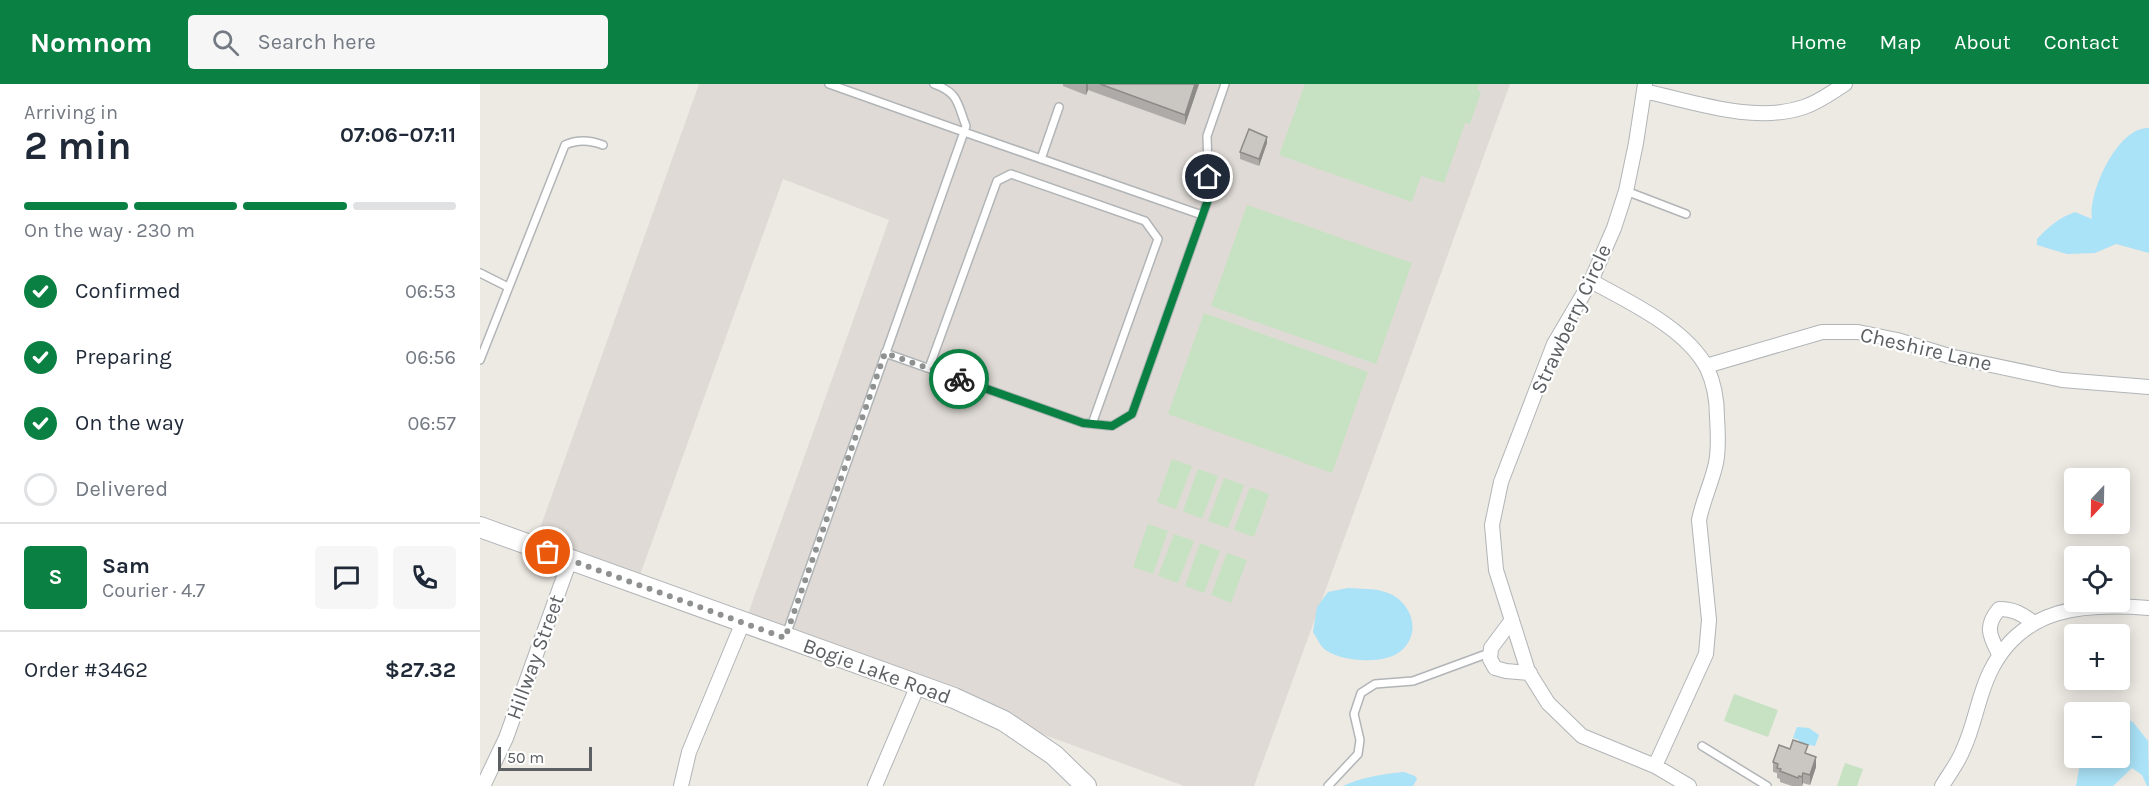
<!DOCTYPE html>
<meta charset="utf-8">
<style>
body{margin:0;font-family:Karla,sans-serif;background:#f6f6f7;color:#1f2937;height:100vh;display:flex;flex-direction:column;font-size:22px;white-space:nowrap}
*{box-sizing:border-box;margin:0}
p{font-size:20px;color:#747a83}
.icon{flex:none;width:33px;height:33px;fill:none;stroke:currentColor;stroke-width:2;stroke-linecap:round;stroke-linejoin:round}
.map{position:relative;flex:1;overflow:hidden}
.details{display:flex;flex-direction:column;background:#fff;width:480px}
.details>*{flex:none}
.needle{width:39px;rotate:202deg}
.buttons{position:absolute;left:1584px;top:384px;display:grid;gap:12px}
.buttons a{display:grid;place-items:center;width:66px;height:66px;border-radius:6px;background:#fff;box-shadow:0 3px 15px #0003;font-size:30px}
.scale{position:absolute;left:18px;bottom:15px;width:94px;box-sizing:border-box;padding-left:6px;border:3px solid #5c6063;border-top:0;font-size:16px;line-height:21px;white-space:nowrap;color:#5c6063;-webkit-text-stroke:4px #fff;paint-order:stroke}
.pin{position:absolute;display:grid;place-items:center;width:51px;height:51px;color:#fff;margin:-26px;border:3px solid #fff;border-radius:50%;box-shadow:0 2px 6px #0007}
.courier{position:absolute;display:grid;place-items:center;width:60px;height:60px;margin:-30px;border:4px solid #0b8043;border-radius:50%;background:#fff;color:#222;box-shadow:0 2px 8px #0007}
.overview em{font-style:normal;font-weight:700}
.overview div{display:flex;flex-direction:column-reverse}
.overview{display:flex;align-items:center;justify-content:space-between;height:102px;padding:0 24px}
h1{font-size:39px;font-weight:700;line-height:45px}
.bar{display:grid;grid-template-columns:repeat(4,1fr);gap:9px 6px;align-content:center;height:72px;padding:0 24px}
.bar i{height:8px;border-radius:4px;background:#e0e1e3}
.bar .on{background:#0b8043}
.bar p{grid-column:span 4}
.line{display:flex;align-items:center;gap:15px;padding:0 24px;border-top:2px solid #e0e1e3}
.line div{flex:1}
.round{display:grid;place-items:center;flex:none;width:63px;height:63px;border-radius:6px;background:#f6f6f7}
ol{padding:0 24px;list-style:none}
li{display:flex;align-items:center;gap:18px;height:66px}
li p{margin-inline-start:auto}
li .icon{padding:6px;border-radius:50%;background:#0b8043;color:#fff;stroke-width:4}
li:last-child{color:#747a83}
li i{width:33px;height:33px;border:3px solid #e0e1e3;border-radius:50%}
header{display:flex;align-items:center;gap:36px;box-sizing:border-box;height:84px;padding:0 30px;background:#0b8043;color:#fff}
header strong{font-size:28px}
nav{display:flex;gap:33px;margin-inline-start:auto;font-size:21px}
.search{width:420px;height:54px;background:#f6f6f7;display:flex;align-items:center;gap:15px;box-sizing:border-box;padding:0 21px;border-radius:6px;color:#747a83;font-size:22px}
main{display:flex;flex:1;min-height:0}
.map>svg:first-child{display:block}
.education{fill:#dfdad5}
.green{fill:#c7e2c2}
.water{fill:#aae2f7}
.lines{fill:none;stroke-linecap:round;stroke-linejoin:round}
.service-casing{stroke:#b1b5b7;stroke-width:10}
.minor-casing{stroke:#b1b5b7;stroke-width:16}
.secondary-casing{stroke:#b0b4b7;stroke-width:22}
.service{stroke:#fff;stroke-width:7}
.minor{stroke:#fff;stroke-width:14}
.secondary{stroke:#fff;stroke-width:20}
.wall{fill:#aeaaa7}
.shaded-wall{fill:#8d8b88}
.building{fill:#cac6c2;stroke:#8d8b88;stroke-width:1.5}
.done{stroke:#8f9090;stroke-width:6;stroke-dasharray:0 10.8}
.route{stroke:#0b8043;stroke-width:8}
.labels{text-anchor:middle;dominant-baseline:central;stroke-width:4.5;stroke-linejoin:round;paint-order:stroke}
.street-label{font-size:21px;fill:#5c6063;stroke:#fff}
</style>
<header>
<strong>Nomnom</strong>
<div class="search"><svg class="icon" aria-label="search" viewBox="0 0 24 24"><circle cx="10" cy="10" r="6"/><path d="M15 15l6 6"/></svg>Search here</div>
<nav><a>Home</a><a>Map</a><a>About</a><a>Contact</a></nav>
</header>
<main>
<section class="details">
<div class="overview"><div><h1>2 min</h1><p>Arriving in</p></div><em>07:06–07:11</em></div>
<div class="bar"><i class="on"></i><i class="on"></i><i class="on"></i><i></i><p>On the way · 230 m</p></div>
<ol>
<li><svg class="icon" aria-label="check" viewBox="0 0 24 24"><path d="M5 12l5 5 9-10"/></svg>Confirmed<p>06:53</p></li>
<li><svg class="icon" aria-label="check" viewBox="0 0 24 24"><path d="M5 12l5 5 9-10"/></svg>Preparing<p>06:56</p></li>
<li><svg class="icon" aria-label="check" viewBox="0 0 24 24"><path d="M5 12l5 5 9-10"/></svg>On the way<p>06:57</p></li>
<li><i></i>Delivered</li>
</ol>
<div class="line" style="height:108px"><b class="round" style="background:#0b8043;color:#fff">S</b><div><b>Sam</b><p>Courier · 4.7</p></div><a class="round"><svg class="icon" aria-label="chat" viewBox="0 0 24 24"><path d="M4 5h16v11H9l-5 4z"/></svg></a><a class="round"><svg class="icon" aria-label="phone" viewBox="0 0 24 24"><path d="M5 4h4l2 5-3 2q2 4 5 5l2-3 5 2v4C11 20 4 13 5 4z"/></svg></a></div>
<div class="line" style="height:78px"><div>Order #3462</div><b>$27.32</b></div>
</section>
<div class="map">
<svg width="1669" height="702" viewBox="0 0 1669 702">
<rect width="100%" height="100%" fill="#ede9e3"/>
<path class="education" d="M219,0H1030L774,702H704L264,541L409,136L303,95L156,502L53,464Z"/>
<path class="green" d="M825,0H999L997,6L1001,8L990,40L985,39L964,99L941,92L932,118L799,71Z
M767,121L932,179L896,280L731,222Z
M724,229L888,288L852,389L688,330Z
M692,375L712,382L696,425L677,418Z
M718,385L738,392L722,435L703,427Z
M744,394L764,401L748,444L728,437Z
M770,403L789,410L774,453L754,446Z
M668,440L688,447L673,490L653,483Z
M694,450L714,457L698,499L678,492Z
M720,459L740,467L724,509L705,502Z
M747,469L767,476L751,519L731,511Z
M1254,610L1298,626L1288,653L1244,637Z
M1365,679L1383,685L1377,702H1357Z"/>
<path class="water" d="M1669,44V169L1636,160L1615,169L1587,170L1557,161V155C1567,144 1580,133 1595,128L1612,135C1608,108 1638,42 1669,44Z
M868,504C880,505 894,504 905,508C930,515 943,547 922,566C906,581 864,578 847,567C841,564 837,554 833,548L837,523L848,508Z
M1644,634L1653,638L1668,657L1669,702H1667L1662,691L1652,684L1633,702H1596L1599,685L1606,674H1640V635Z
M1317,643L1329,644L1339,651L1335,662L1318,659L1319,656L1313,654Z
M924,688L935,692L937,695L933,702H863C882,693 903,690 924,688Z"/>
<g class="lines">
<g class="service-casing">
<path id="service" d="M454,0C479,9 477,19 486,42L484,48L722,131
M561,75L579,23
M1146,107L1206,130
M0,189L28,203
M405,269L603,339L632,342L652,330L729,113L727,52L745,0
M0,276L85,61C98,55 110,56 123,61
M449,284L517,97L531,90L665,137L678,155L612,340
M306,551L484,48L349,0
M1222,662L1287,702
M848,702L878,670L880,656L874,630L881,609L895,600L933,597L1009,569"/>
</g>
<g class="minor-casing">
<path id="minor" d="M1165,0L1156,59L1146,107L1134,144L1111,197L1074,260L1021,398L1012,441L1016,486L1048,587L1068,619L1102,652L1175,682L1209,702
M1164,7C1214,18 1274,40 1324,23C1339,18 1352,8 1365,0
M1111,197C1149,218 1206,244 1227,284C1234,299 1237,316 1237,333C1238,348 1239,364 1236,379C1232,398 1223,416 1219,436L1229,536L1226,570L1175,682
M1226,282L1342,248H1378L1417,256L1469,272L1582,296L1669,303
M1032,536L1011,564L1010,575L1015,584L1026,587L1050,589
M1519,570C1510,552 1504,543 1519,525C1534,525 1542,530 1554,539
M3,702L26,654L90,476
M201,702L209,668L263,538
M395,702L438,601
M1462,702C1469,690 1478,679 1483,666C1495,641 1498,612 1510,588C1542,522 1605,519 1669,524"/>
</g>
<g class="secondary-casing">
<path id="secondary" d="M0,443L474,614L524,637L574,671L606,702"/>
</g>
<use href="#service" class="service"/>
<use href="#minor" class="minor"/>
<use href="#secondary" class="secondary"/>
</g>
<path class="wall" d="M583,0H719L705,41L608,6L606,11L583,2Z
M787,59L779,82L760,75V68Z
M1328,670L1336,683L1330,701L1323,699L1322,702H1312L1300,698V695L1297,694V689L1293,688V678Z"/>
<path class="shaded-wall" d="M606,0H608V6L606,11Z
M715,0H719L705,41V31Z
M787,53V59L779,82V75Z
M1336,673V683L1330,701V691Z
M1323,689V699L1322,702V693Z"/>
<path class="building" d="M620,0H715L705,31Z
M769,45L787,53L779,75L760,68Z
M1313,656L1328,661L1325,669L1336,673L1330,691L1323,689L1322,693L1319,692L1318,694L1300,687L1301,685L1297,684L1298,680L1293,678L1299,661L1310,665Z"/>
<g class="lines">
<path class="done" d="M68,468L305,554L405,269L479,295"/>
<path class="route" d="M479,295L603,339L632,342L652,330L729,113L728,93"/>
</g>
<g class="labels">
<g class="street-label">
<text transform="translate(1091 235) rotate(-65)">Strawberry Circle</text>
<text transform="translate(1446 265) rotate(13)">Cheshire Lane</text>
<text transform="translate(55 573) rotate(-70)">Hillway Street</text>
<text transform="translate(397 587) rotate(20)">Bogie Lake Road</text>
</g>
</g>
</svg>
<div class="buttons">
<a><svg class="needle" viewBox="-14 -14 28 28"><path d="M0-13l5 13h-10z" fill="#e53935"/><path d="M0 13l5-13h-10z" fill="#747a83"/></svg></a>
<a><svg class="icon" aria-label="locate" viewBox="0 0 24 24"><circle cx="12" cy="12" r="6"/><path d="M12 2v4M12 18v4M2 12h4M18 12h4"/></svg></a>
<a>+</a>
<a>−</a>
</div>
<div class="scale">50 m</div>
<div class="pin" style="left:68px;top:468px;background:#ea580c"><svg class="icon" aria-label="bag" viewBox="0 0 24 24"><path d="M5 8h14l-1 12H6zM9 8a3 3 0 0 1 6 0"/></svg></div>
<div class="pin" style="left:728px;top:93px;background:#1f2937"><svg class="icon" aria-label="home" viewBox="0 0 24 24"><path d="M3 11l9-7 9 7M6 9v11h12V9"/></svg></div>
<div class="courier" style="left:479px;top:295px"><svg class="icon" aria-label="bike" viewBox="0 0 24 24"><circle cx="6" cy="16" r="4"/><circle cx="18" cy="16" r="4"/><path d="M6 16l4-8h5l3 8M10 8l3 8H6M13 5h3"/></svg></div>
</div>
</main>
